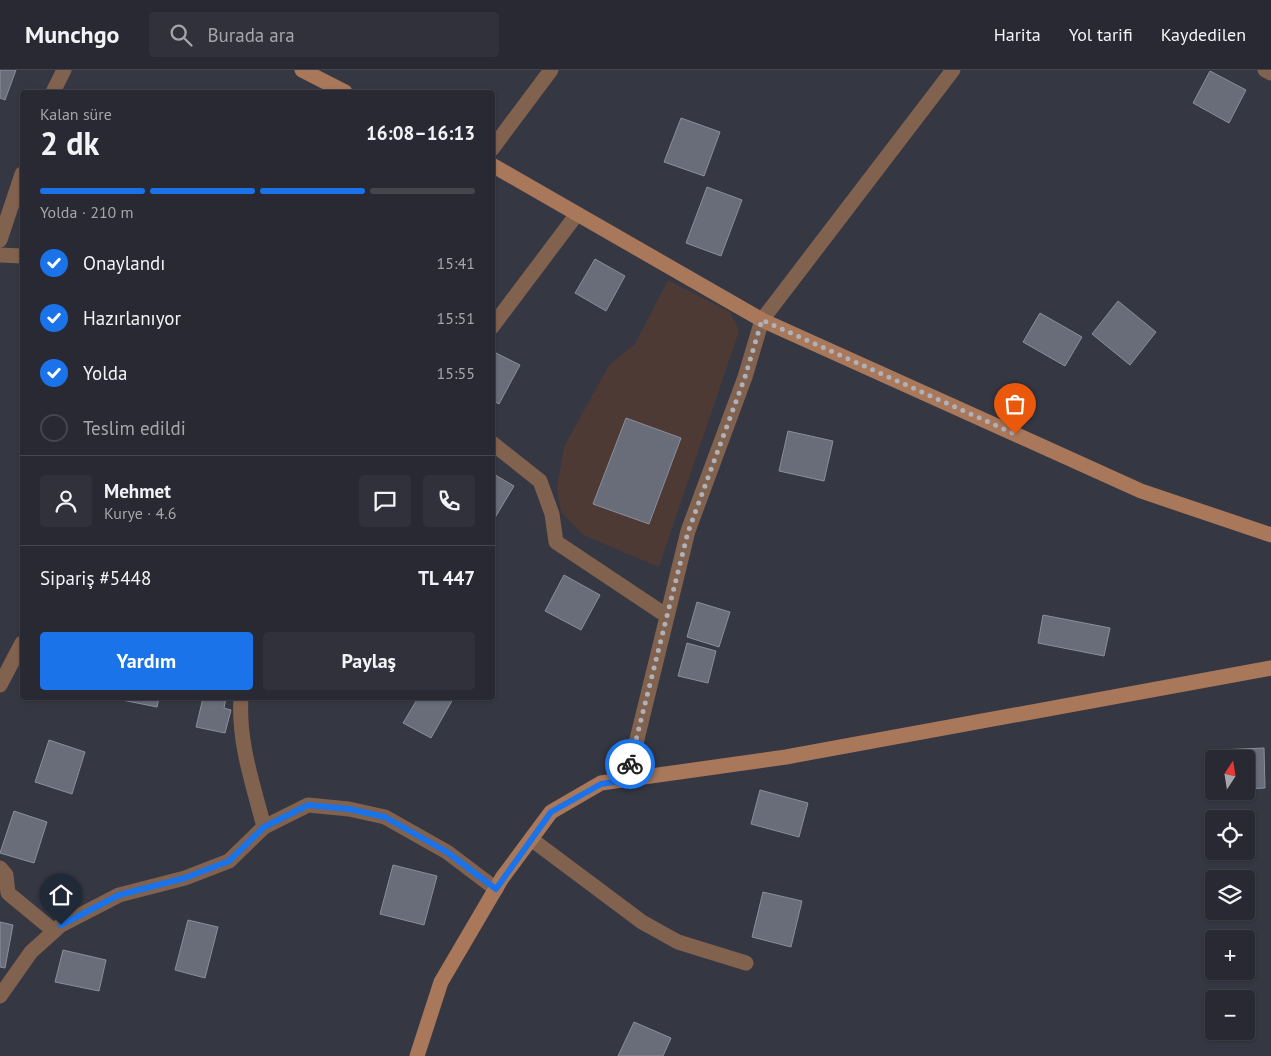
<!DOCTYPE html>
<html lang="tr">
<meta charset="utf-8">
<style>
body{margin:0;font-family:"PT Sans",sans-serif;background:#30313a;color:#f1f3f6;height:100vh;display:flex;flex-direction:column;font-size:19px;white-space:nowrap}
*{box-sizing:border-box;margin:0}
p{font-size:16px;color:#a5a6ac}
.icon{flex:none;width:28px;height:28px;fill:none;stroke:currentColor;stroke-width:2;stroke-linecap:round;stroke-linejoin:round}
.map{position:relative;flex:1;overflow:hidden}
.details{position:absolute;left:20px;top:20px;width:475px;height:610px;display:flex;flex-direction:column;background:#282932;border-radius:5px;box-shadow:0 1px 4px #0004,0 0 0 1px #44454d}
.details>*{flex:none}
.needle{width:32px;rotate:12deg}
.fabs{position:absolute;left:1205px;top:680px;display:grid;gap:10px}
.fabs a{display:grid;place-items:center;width:50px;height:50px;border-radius:5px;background:#282932;box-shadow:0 1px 4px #0004,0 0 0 1px #44454d;font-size:25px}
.pin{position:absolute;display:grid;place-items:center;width:42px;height:42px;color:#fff;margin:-51px -21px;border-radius:50% 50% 50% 0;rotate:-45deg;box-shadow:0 0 5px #0007}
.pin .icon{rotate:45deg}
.courier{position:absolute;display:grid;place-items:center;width:50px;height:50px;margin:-25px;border:4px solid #1a73e8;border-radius:50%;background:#fff;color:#222;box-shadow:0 1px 6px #0007}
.overview em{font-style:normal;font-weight:700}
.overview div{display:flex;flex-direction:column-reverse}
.overview{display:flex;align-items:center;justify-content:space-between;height:85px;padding:0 20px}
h1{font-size:32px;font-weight:700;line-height:38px}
.bar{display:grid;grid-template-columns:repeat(4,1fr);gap:8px 5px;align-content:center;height:60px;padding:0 20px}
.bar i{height:6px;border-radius:4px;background:#44454d}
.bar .on{background:#1a73e8}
.bar p{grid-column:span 4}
.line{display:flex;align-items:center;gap:12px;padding:0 20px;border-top:1px solid #44454d}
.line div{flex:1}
.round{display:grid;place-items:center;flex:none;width:52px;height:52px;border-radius:5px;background:#30313a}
ol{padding:0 20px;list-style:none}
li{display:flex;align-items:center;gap:15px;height:55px}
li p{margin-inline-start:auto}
li .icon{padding:5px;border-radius:50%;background:#1a73e8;color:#fff;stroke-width:4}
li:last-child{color:#a5a6ac}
li i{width:28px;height:28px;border:2px solid #44454d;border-radius:50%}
.primary-button{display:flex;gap:10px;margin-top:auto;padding:10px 20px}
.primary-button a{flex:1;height:58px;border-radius:5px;background:#1a73e8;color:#fff;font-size:20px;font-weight:700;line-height:58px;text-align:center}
.primary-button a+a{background:#30313a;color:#f1f3f6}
header{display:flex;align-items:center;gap:30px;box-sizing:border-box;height:70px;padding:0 25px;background:#282932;border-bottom:1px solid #44454d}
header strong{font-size:24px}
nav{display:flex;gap:28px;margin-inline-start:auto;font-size:18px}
.search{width:350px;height:45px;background:#30313a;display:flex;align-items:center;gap:12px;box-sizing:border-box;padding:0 18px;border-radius:5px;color:#a5a6ac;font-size:19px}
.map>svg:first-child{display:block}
.education{fill:#4e3a34}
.building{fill:#696c79;stroke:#8b8e9c}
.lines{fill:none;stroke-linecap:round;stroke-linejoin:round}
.street{stroke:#81624f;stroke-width:15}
.secondary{stroke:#a9785a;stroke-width:15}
.done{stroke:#afb1ba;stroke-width:5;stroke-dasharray:0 9}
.route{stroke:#1a73e8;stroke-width:6}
</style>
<header>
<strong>Munchgo</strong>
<div class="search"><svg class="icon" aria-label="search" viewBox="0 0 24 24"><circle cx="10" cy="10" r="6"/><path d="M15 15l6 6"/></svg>Burada ara</div>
<nav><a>Harita</a><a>Yol tarifi</a><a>Kaydedilen</a></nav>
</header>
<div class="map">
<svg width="1271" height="986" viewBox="0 0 1271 986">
<rect width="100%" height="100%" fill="#353743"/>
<path class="education" d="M668,210L730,242L739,261L659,497L583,465L561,442L557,418L564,377L609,295L635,274Z"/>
<path class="building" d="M0,0H16L5,30L0,28Z
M1210,1L1246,20L1229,53L1193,33Z
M681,48L720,62L704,106L664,92Z
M707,117L742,130L721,186L686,173Z
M595,189L625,206L606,241L575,223Z
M1118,231L1156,262L1130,295L1092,264Z
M1040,243L1082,267L1065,296L1023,272Z
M492,281L520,295L499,334L492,330Z
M626,348L681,368L649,454L593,434Z
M788,361L833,371L824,411L779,401Z
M492,403L514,416L493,451H492Z
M564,505L600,525L581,560L545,541Z
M697,532L730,542L719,577L687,567Z
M1043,545L1110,558L1104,586L1038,573Z
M687,573L716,581L708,613L678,606Z
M122,628H159L157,637L122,630Z
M203,628H226L224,638L231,640L225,663L196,657Z
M418,628L453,629L431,668L403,653Z
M49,670L85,682L72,724L35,712Z
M1264,678L1265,718L1246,719V689H1218V680Z
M760,720L808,733L799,767L751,754Z
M14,741L47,752L34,793L0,783Z
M393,795L437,806L424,855L380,844Z
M763,822L802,831L791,877L752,867Z
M188,850L218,857L205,908L175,900Z
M0,852L13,855L5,898L0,897Z
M63,880L106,890L99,921L55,912Z
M634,952L671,968L663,986H618Z"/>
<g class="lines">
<path class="street" d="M1265,0L1271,3
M53,22L64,0
M492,79L551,0
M0,170L22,104
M0,185L22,186
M492,257L577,144
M492,373L540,411L552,444L556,472L667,546
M0,615L22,573
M241,628C238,672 253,714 264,757
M627,710L688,461L745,307L762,250L953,0
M531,769L642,852L678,872L746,893
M0,798L6,805L8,823L54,861
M0,926L31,882L61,855L119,825L185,808L229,791L264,757L308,735L349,739L385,747L447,782L496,819"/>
<path class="secondary" d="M302,0L345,22
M492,95L762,250L1141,421L1271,465
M417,986L441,912L502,808L551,742L601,713L786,687L1271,598"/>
</g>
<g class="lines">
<path class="done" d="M630,694L688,462L745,307L762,250L1015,364"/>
<path class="route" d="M61,855L119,825L185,808L229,791L264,757L308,735L349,739L385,747L447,782L496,819L551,742L601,714L626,710L630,694"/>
</g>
</svg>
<div class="fabs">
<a><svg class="needle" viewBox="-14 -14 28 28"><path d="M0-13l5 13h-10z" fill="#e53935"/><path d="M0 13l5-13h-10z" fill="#a5a6ac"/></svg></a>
<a><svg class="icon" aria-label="locate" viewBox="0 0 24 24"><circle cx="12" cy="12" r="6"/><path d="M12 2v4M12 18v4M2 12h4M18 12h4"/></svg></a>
<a><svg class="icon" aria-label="layers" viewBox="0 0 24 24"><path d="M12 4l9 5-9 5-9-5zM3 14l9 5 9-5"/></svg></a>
<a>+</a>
<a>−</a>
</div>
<div class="pin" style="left:1015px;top:364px;background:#ea580c"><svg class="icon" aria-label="bag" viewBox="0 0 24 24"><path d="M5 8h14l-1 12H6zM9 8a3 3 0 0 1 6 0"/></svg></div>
<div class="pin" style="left:61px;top:855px;background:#1f2937"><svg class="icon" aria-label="home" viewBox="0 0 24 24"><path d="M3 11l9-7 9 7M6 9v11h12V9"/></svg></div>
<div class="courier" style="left:630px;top:694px"><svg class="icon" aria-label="bike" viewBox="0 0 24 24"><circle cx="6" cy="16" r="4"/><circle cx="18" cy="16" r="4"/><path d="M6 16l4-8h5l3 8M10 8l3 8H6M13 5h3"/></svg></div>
<section class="details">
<div class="overview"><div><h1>2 dk</h1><p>Kalan süre</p></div><em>16:08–16:13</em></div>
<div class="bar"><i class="on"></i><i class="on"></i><i class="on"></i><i></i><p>Yolda · 210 m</p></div>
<ol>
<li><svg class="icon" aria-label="check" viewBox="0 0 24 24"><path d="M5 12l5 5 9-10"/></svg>Onaylandı<p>15:41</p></li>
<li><svg class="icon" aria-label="check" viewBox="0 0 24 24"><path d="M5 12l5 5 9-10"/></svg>Hazırlanıyor<p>15:51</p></li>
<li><svg class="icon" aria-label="check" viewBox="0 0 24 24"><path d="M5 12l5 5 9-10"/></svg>Yolda<p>15:55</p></li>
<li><i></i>Teslim edildi</li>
</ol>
<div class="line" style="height:90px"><a class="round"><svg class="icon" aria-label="person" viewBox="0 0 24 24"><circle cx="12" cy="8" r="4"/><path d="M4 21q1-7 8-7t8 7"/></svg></a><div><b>Mehmet</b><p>Kurye · 4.6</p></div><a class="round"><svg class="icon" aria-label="chat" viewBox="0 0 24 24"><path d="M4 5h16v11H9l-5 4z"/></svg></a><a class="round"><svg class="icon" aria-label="phone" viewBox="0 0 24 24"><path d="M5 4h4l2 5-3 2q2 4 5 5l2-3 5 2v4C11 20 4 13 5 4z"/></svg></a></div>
<div class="line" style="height:65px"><div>Sipariş #5448</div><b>TL 447</b></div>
<div class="primary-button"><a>Yardım</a><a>Paylaş</a></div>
</section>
</div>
